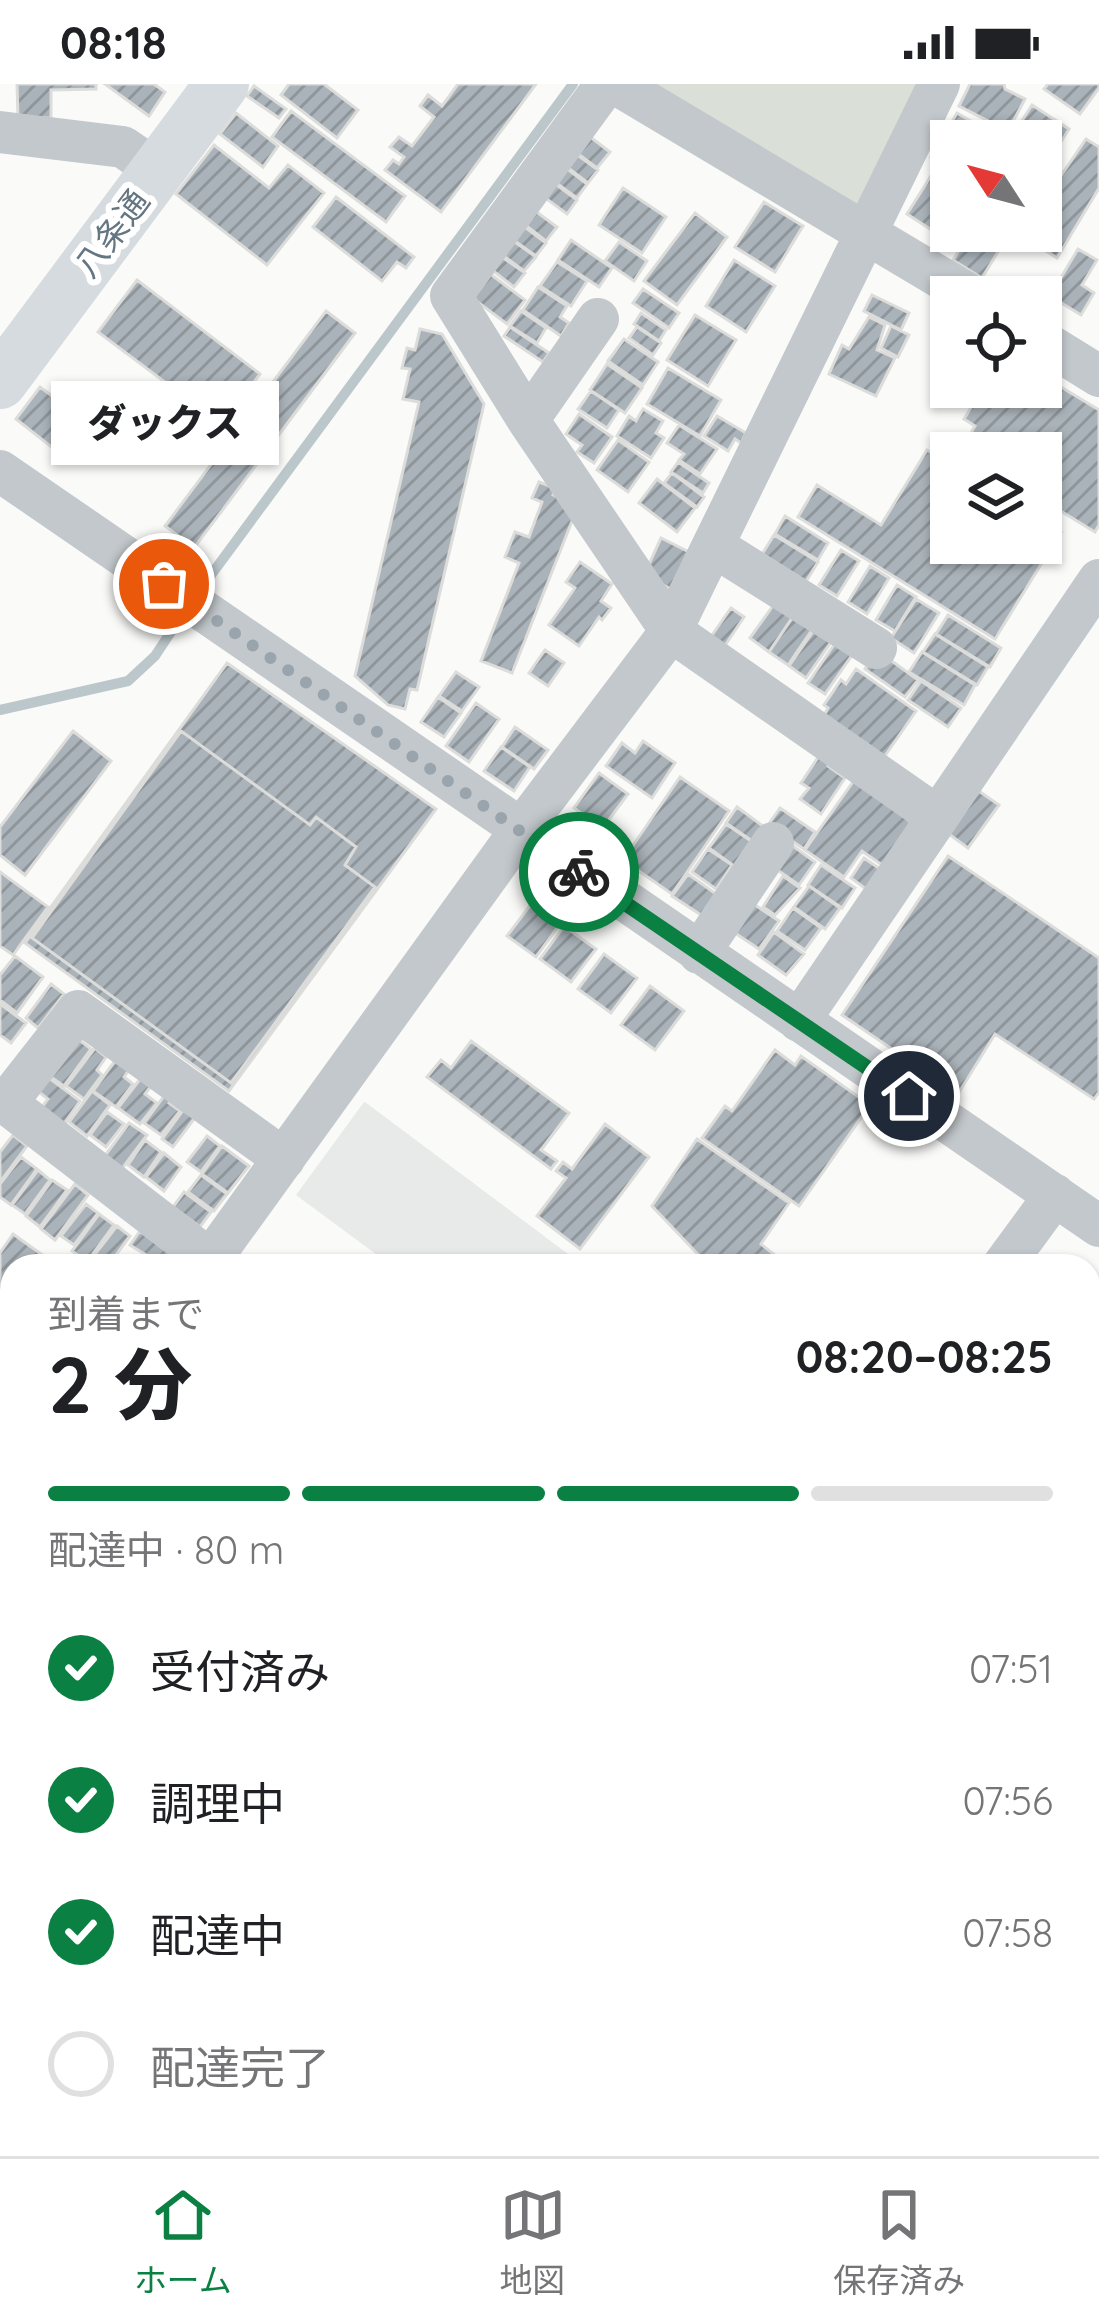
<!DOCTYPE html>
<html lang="ja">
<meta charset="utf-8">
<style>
body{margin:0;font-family:Quicksand,"Noto Sans JP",sans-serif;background:#f6f6f6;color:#202124;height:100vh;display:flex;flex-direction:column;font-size:45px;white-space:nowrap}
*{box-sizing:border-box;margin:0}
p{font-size:39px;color:#757577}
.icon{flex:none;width:66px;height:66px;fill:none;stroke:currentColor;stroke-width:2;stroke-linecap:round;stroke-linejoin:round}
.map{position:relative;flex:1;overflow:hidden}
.panel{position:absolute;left:0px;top:1170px;width:1101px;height:903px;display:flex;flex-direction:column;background:#fff;border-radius:36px 36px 0 0;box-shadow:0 3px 9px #0004}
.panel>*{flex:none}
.needle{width:78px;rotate:306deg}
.fabs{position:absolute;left:930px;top:36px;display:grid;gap:24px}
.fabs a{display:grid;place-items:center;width:132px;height:132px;border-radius:0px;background:#fff;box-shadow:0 3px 9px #0004;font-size:60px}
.pin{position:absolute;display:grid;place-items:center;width:102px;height:102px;color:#fff;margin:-51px;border:6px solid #fff;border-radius:50%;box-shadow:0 3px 12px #0007}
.courier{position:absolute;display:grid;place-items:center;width:120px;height:120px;margin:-60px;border:9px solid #0b8043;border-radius:50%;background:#fff;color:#222;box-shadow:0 3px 15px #0007}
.bubble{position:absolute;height:84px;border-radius:0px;background:#fff;box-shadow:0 3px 9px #0004;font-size:39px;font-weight:800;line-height:84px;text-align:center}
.summary em{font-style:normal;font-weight:800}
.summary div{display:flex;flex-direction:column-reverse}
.summary{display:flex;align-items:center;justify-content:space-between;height:204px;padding:0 48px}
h1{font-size:78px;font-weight:800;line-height:90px}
.bar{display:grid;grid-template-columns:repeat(4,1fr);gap:18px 12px;align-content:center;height:144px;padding:0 48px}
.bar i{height:15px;border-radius:9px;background:#e0e0e0}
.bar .current{background:#0b8043}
.bar p{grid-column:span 4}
ol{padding:0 48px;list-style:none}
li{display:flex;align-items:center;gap:36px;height:132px}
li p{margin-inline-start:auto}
li .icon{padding:12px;border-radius:50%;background:#0b8043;color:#fff;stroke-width:4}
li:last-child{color:#757577}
li i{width:66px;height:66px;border:6px solid #e0e0e0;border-radius:50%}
.status{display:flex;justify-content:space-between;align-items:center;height:84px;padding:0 60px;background:#fff;direction:ltr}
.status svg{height:33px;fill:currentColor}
.dock{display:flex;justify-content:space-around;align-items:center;height:168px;border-top:3px solid #e0e0e0;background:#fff;font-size:33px;color:#757577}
.dock a{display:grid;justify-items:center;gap:6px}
.dock .current{color:#0b8043}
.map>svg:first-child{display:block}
.built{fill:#e8e9e9}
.green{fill:#dadfd7}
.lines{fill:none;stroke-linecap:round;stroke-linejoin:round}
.stream{stroke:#bbc7cb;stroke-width:10}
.building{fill:url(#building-hatch);stroke:#dcdcda;stroke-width:3}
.minor{stroke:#c3c8cc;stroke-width:42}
.major{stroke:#d6dbdf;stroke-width:54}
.done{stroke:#99a4ac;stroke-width:12;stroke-dasharray:0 21.6}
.route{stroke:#0b8043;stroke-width:15}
.labels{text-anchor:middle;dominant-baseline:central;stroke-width:12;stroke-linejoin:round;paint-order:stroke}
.street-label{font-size:33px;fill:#657683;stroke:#fff}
</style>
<div class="status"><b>08:18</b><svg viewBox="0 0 49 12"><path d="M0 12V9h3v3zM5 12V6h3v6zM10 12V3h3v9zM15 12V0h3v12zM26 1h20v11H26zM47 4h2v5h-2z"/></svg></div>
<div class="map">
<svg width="1099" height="2072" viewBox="0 0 1099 2072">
<defs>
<pattern id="building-hatch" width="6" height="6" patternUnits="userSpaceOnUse" patternTransform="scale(3)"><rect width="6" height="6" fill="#aab3b9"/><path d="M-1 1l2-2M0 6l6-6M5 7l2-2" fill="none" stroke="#8e969c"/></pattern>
</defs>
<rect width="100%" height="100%" fill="#fafaf8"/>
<path class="built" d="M364,1018H365L584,1182H392L296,1111Z"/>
<path class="green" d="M651,0H922L866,119L845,124Z
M12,1494V2031L0,2047V1510Z"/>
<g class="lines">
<path class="stream" d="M197,510L573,0
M0,626L128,597L155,572L186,525"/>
</g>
<path class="building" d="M17,0H96V5L51,6V34H18Z
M105,0H154L165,8L149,32Z
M289,0H324L358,26L337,54L281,11Z
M458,0H536L441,128L385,86L393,76L399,80L404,73L390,63L399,53L412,62L434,33L420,22L428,11L442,22Z
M970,0H1004L1005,5L1025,15L1008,47L959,22Z
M1048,0H1099V4L1080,30L1044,5Z
M254,2L286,25L279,34L247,12Z
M1032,21L1069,45L1041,89V57H1009Z
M291,27L405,112L386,138L272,53Z
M236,29L278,62L263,83L220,50Z
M957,29L996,52L993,57H951V137L941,152L907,130L939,79L931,73Z
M589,52L610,68L597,84L577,69Z
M1086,55L1099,63V104L1057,174L1022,152L1025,147H1041V121Z
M214,61L269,104L288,81L324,109L267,181L176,110Z
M576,70L598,86L588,99L567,83Z
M566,84L587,100L577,114L555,98Z
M554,99L577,116L567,130L544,113Z
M623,104L666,133L642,169L599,141Z
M336,113L414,173L406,184L397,178L382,197L313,143Z
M764,118L803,142L775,188L735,163Z
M534,126L557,143L546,157L524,140Z
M695,129L727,153L677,221L644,197Z
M522,141L546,159L536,172L512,155Z
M971,147H986L1004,158L982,194L953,176Z
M512,156L536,173L524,187L501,170Z
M571,156L612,184L599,203L558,176Z
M619,158L647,177L634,197L605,177Z
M1078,165L1097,176L1082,201L1094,209L1081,231L1050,212Z
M502,173L525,189L514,203L492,186Z
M734,176L775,202L746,248L706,222Z
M557,178L587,197L571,222L540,202Z
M485,186L525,216L507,240L467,210Z
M137,196L260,290L222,341L98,248Z
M538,203L567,222L560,233L569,239L561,252L523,226Z
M643,205L679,229L669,244L633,219Z
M872,211L909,229L901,246L864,227Z
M326,227L355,249L194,464L165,442Z
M521,227L546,244L537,259L510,242Z
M641,229L666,246L659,257L634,240Z
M695,231L736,256L708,302L667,276Z
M869,233L885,241L877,266L895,274L876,312L829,290L842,261L849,265Z
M891,242L909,251L898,273L881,264Z
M510,243L549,269L543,278L504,252Z
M637,243L661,259L653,271L629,254Z
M420,245L442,250L484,320L417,606L410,605L405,625L388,621L355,592L419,318L403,315L410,285L402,284L407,264L415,266Z
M624,255L658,278L643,301L608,277Z
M607,280L642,304L625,329L590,306Z
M668,284L721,316L700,352L647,320Z
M1041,291L1099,326V441L1095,448L1041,415V369L961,366L975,342L964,335L980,309L991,316L999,303H1041Z
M40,303L71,326L80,315L113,340L84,378L59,359L54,365L16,335Z
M591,307L619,326L607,344L578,325Z
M643,325L663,337L656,349L664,354L651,374L617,352L629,332L636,337Z
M579,330L612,353L594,379L577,368L582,361L566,350Z
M717,332L746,349L741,359L735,355L728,367L704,352Z
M679,341L717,365L700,390L679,376L684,370L667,359Z
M618,356L649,378L628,408L597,386Z
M927,366L951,380V459H1041V436L1061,448L995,555L798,433L817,401L881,441Z
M678,378L709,399L703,409L671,388Z
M672,389L704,413L697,423L664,399Z
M657,395L695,424L677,448L639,419Z
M539,398L555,404L553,411L564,416L576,427L512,589L481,577L519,479L505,473L515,448L529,453L542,418L532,414Z
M785,432L828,459L818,476L775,450Z
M774,451L818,478L805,499L761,472Z
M661,454L689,468L671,505L644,491Z
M841,466L859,477L837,512L819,501Z
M580,478L612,500L601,517L611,524L602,536L599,533L579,562L549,541L575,504L566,498Z
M870,482L889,494L867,530L848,518Z
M897,501L916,513L895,547L876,536Z
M780,512L798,525L769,568L750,554Z
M916,515L939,529L914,569L891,554Z
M731,524L744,533L724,563L710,554Z
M799,524L818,537L788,581L769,568Z
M948,531L1001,564L990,583L936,550Z
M819,539L836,551L806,594L789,582Z
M935,550L988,583L977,601L923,568Z
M840,552L857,564L825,610L808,599Z
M545,566L564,579L548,602L529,589Z
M878,567L918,596L905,613L865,585Z
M922,568L975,601L964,621L909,588Z
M227,579L436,725L229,1007L25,859Z
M856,585L916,627L882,676L822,635L828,624L824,621L841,596L846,600Z
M456,588L479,603L462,627L439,612Z
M921,597L961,624L948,643L908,616Z
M438,613L461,629L444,653L421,638Z
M476,619L499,635L469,678L446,662Z
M515,643L548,666L534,685L502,663Z
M73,647L111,677L25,791L0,771V743Z
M181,647L310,741L316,733L356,763L345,781L375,803L231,999L32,854Z
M643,657L675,679L652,714L606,682L622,659L635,669Z
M501,663L530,683L514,707L484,687Z
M823,666L834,673L828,682L845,694L821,730L800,715L809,704L801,699Z
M860,688L911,739L882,781L862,767L844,793L805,766Z
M599,689L628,710L602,745L574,724Z
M680,693L729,727L672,810L623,776Z
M976,705L999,721L968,764L946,748Z
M737,723L771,748L761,763L726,739Z
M780,724L815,748L804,765L768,741Z
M726,740L751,757L734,782L709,764Z
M793,762L815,778L799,801L776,785Z
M708,765L732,781L716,805L692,788Z
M948,772L1099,874V1008L1094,1015L995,950L958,1010L842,931Z
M864,774L880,785L866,805L851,794Z
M821,781L855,804L842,824L808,801Z
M0,788L48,823L13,871L0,862Z
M688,790L716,810L701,831L672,812Z
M783,792L800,804L775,831L763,823Z
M549,796L577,817L536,873L507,852Z
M809,802L840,824L825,845L794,823Z
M752,819L779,837L759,865L732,847Z
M793,824L821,844L805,866L777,847Z
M564,842L596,865L571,898L540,875Z
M774,848L804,870L786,891L758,871Z
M604,870L637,894L611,929L578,905Z
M15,872L43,893L17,929L0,916V891Z
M51,900L64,910L38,944L26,934Z
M650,902L684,927L655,966L621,941Z
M0,920L26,939L11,959L0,951Z
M73,951L91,965L64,1002L45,989Z
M471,957L569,1029L541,1066L557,1077L551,1085L427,993L441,976L451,984Z
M95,964L106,973L97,986L102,991L84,1015L66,1002Z
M775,966L795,981L801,972L870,1021L799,1122L702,1054L725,1022L732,1027Z
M117,974L130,984L124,993L133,1000L116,1023L93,1007Z
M144,990L154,998L145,1010L157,1019L140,1040L118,1024Z
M45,991L80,1017L61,1044L39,1027L48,1015L35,1005Z
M92,1007L110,1021L87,1052L69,1038Z
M167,1008L174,1013L169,1019L180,1027L161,1051L144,1039Z
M189,1018L200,1027L173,1063L162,1055Z
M107,1028L124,1040L106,1063L90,1051Z
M129,1039L147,1051L121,1086L104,1073Z
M605,1040L649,1073L580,1165L537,1132L566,1094L556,1087L563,1078L572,1085Z
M13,1051L27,1062L0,1098V1068Z
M207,1052L220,1062L201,1088L187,1078Z
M697,1055L789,1119L761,1160L781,1176L776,1182H709L652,1122Z
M145,1056L161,1068L144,1093L128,1081Z
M222,1062L249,1082L228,1109L202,1090Z
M164,1069L181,1083L164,1107L146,1093Z
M21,1073L37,1085L11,1121L0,1113V1100Z
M38,1086L50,1096L25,1130L12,1121Z
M201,1091L227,1110L214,1127L188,1108Z
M52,1096L67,1106L40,1143L26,1132Z
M75,1100L88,1111L55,1156L41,1145Z
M184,1108L211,1128L200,1143L173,1123Z
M86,1120L98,1129L74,1161L61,1152Z
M99,1130L114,1141L87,1178L72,1167Z
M117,1142L130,1152L108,1182H103L92,1174Z
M140,1147L172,1171L164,1182L130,1161Z
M13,1150L58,1182H12V1241L0,1232V1169Z
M1089,1262L1099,1269V1300L1089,1313Z
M0,1345L12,1354V1416L0,1433Z
M54,2061H93L109,2072H59L51,2066Z
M97,2061H144L159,2072H112Z
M381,2061H414L406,2072H375Z
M422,2061H524L529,2064L523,2072H414Z
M592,2061H684L676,2072H607Z
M761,2061H799L814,2072H776Z"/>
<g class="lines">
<path class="minor" d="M606,0L451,212L528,336L671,547L938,733
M616,0L973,213
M0,48L123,63L158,87
M1041,256L1099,292
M528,336L598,235
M0,387L1099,1142
M715,463L876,564
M699,869L773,759
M799,937L1099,496
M210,1176L6,1019L78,927L284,1075
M206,1182L520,747L671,547L939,0
M1003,1182L1055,1111
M0,1290L12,1298
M0,1461L12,1445
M1089,1637L1099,1643
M1089,1857L1099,1831
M1089,2014L1099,2019
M0,2070L12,2054
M347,2072L355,2061
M715,2072L723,2061
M1026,2072L1032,2061"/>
<path class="major" d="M0,298L222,0"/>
</g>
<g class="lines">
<path class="done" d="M164,500L579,788"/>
<path class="route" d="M579,788L909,1012"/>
</g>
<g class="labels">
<g class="street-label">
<text transform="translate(111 149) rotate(-53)">八条通</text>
</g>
</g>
</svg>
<div class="fabs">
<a><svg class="needle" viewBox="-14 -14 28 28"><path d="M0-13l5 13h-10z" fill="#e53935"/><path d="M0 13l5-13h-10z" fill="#757577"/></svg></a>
<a><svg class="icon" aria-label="locate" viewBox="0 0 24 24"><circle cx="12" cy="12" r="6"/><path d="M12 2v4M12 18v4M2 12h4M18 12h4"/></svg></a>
<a><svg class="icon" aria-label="layers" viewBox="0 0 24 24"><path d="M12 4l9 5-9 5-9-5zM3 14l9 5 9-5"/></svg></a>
</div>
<div class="pin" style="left:164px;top:500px;background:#ea580c"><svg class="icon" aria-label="bag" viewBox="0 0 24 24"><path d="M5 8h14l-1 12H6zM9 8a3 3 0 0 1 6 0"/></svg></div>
<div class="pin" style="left:909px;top:1012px;background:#1f2937"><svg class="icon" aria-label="home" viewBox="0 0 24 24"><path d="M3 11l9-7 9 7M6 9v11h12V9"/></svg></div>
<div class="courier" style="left:579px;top:788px"><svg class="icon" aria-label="bike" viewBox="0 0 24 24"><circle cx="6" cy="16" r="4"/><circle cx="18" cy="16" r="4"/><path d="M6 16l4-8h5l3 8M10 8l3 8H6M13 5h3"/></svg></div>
<div class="bubble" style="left:51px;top:297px;width:228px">ダックス</div>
<section class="panel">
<div class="summary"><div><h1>2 分</h1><p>到着まで</p></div><em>08:20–08:25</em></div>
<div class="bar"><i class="current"></i><i class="current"></i><i class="current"></i><i></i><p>配達中 · 80 m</p></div>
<ol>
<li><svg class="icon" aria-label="check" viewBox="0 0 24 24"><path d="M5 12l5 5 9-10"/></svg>受付済み<p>07:51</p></li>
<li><svg class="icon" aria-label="check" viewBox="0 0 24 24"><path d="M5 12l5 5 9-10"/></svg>調理中<p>07:56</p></li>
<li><svg class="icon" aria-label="check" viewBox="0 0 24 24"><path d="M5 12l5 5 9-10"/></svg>配達中<p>07:58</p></li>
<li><i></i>配達完了</li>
</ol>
</section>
</div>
<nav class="dock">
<a class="current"><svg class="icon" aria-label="home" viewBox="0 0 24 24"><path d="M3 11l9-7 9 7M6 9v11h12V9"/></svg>ホーム</a>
<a><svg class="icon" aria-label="map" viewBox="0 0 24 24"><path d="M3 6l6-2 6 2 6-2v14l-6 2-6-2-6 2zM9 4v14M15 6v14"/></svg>地図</a>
<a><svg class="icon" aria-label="saved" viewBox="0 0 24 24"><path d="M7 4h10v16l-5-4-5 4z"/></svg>保存済み</a>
</nav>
